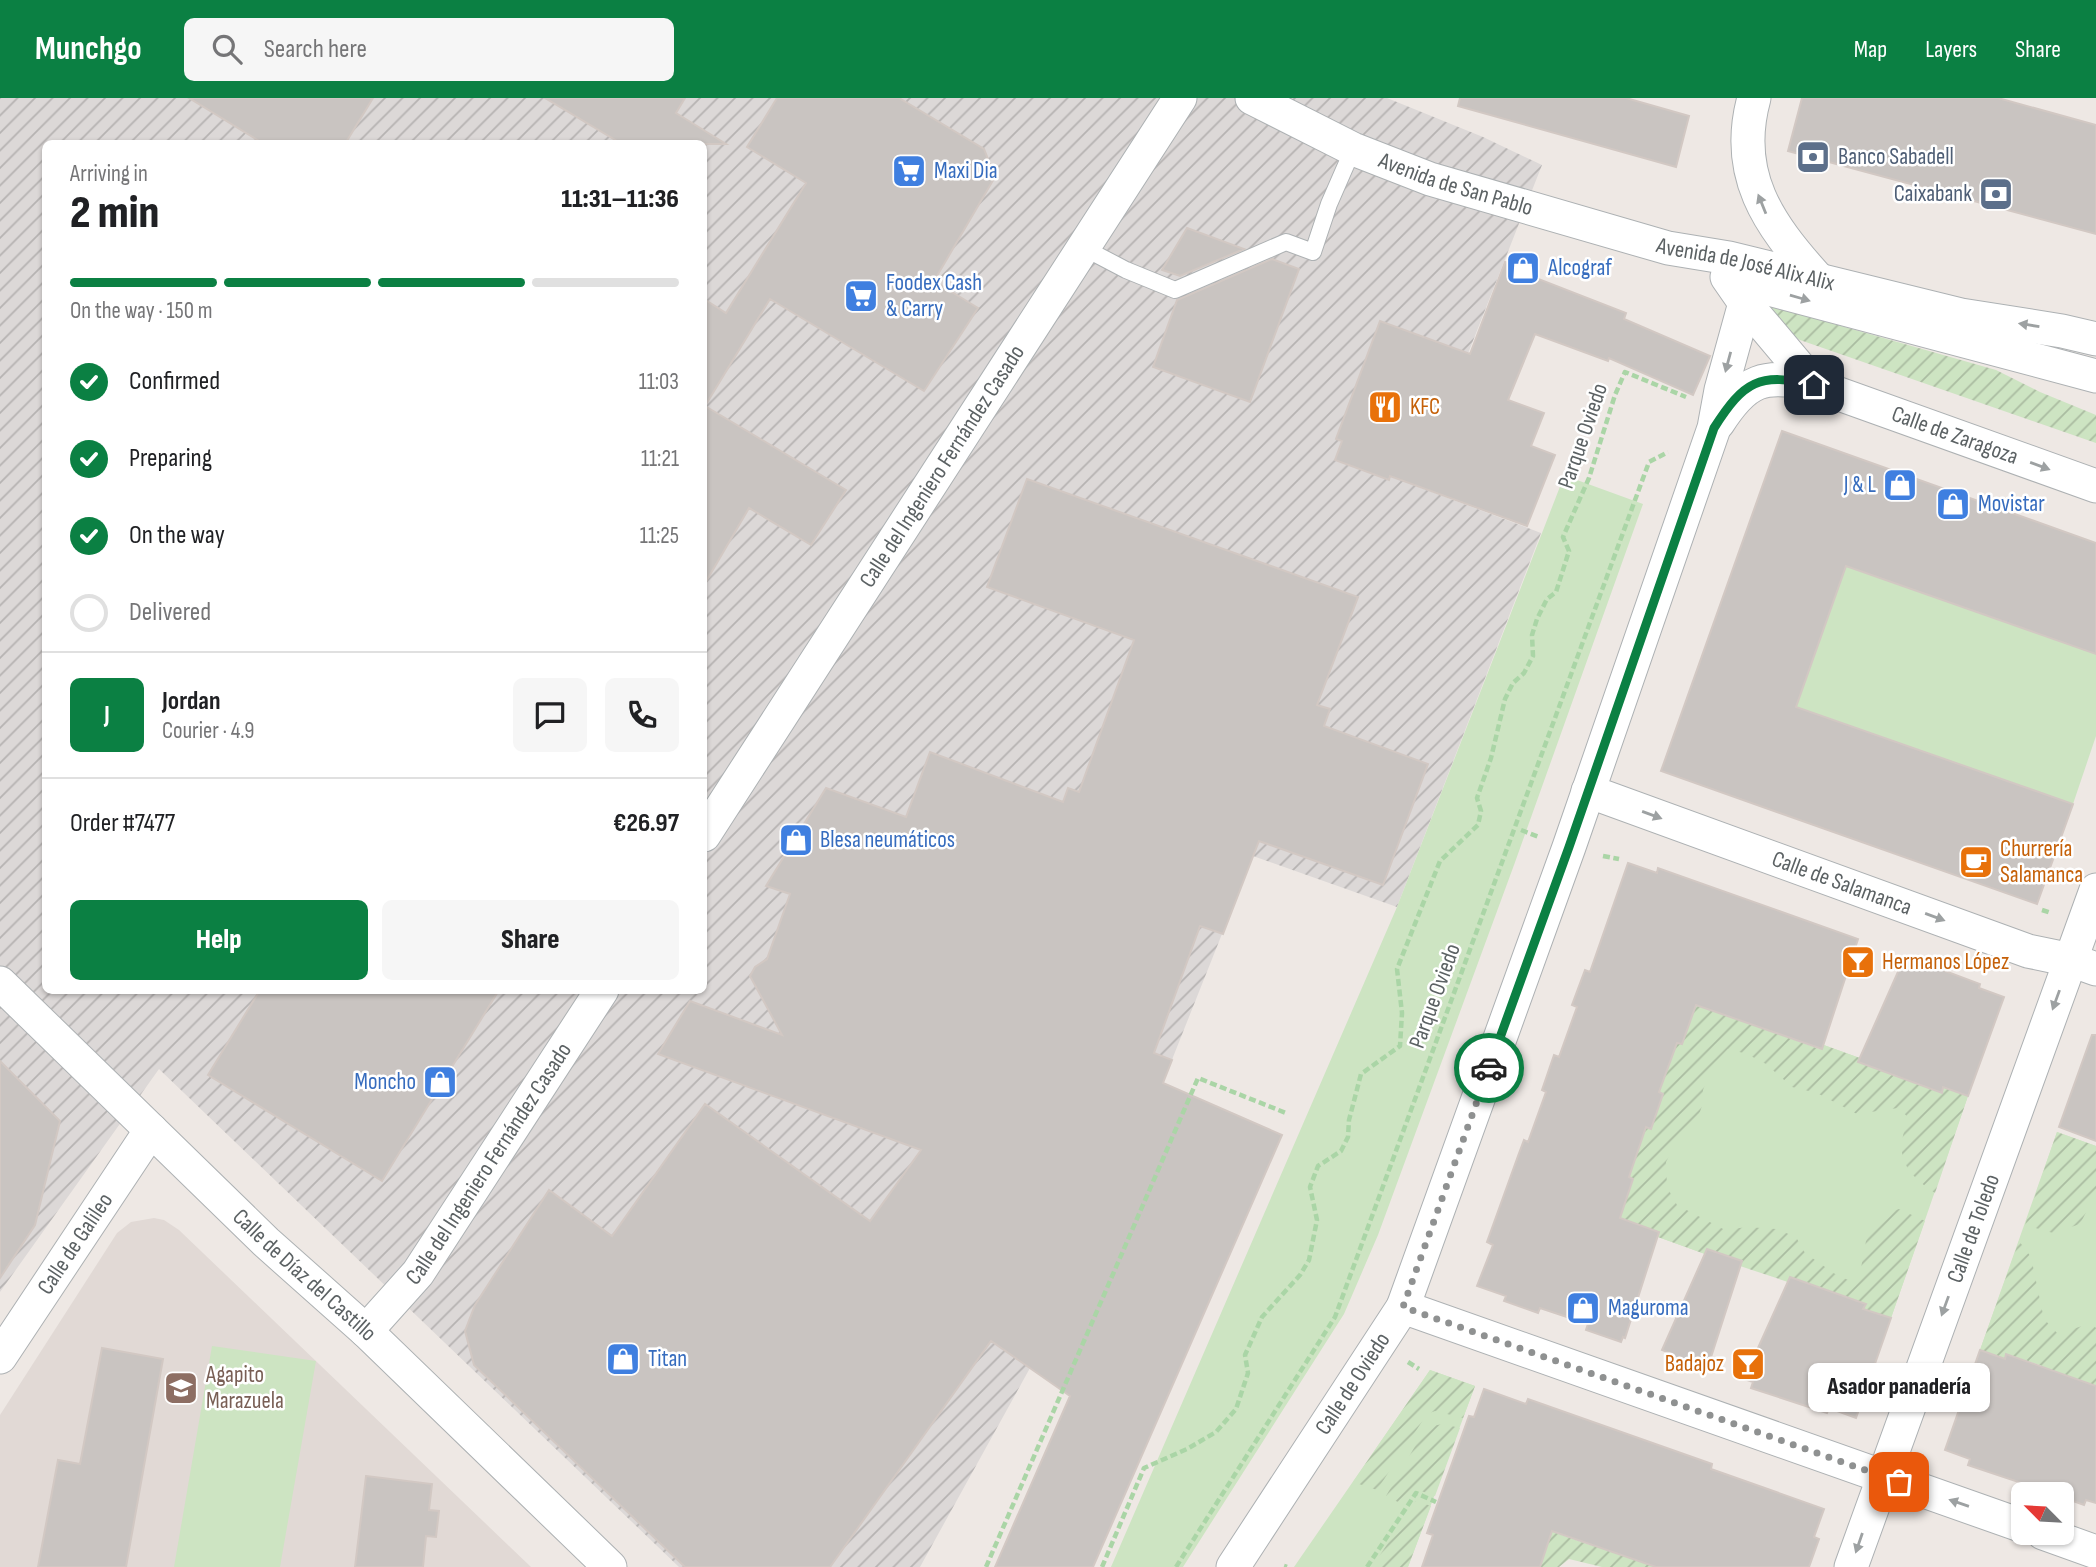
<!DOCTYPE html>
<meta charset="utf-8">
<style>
body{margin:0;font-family:"Sofia Sans Condensed",sans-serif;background:#f6f6f6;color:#202124;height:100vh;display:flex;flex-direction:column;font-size:26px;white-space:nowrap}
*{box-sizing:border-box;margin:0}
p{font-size:23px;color:#757577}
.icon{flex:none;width:38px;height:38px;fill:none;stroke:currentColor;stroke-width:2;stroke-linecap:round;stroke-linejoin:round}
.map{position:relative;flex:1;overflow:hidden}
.side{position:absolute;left:42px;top:42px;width:665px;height:854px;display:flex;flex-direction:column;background:#fff;border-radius:10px;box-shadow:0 2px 5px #0004}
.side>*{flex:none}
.needle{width:46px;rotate:294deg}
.fabs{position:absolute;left:2011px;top:1384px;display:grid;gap:14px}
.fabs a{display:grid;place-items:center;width:63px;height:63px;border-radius:10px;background:#fff;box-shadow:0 2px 5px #0004;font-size:35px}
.pin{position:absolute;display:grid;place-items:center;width:60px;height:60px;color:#fff;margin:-30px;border-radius:14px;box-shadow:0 4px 10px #0006}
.courier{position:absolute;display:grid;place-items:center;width:70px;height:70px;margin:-35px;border:5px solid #0b8043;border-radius:50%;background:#fff;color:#222;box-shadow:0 2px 9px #0007}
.bubble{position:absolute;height:49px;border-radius:10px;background:#fff;box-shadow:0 2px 5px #0004;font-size:23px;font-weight:800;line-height:49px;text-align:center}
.head em{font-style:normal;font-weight:800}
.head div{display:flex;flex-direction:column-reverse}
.head{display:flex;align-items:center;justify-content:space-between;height:119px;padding:0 28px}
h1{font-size:46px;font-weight:800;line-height:52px}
.bar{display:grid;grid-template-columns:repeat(4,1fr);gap:10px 7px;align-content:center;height:84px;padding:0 28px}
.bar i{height:9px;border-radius:5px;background:#e0e0e0}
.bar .current{background:#0b8043}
.bar p{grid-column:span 4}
.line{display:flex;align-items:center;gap:18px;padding:0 28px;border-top:2px solid #e0e0e0}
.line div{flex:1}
.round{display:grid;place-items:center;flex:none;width:74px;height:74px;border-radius:10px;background:#f6f6f6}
ol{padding:0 28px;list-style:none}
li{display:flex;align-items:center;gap:21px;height:77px}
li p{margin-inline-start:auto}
li .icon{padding:7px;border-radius:50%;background:#0b8043;color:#fff;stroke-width:4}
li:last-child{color:#757577}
li i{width:38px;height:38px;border:4px solid #e0e0e0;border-radius:50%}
.primary-button{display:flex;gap:14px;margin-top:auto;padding:14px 28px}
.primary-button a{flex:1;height:80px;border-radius:10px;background:#0b8043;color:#fff;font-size:28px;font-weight:800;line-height:80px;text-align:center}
.primary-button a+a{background:#f6f6f6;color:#202124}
header{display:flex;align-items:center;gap:42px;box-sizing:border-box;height:98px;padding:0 35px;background:#0b8043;color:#fff}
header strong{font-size:33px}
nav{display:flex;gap:38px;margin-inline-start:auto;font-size:24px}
.search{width:490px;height:63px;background:#f6f6f6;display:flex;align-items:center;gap:18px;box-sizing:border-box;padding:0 24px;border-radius:10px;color:#757577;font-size:26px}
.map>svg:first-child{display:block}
.industrial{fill:url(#industrial-furrows);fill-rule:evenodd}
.education{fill:#e1d9d5}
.green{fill:#cde4c2}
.garden{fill:url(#garden-furrows)}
.building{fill:#c9c4c1;stroke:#d2c8c3;stroke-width:2}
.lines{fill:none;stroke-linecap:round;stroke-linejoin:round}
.lane-casing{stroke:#adb1b3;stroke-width:18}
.street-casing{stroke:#adb1b3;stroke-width:35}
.path{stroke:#aad5a6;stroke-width:4.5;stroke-dasharray:7 3.5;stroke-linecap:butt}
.lane{stroke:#fff;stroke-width:16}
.street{stroke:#fff;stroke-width:33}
.oneway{fill:#9da1a2}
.done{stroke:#8f9191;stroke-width:7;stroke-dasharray:0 12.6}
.route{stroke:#0b8043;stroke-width:9}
.labels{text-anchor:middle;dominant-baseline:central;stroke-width:5;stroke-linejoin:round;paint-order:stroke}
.service-label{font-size:23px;fill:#4e5e75;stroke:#fff;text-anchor:start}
.shop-label{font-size:23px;fill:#366cbe;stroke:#fff;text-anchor:start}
.street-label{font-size:23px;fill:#5c6264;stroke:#fff}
.food-label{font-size:23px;fill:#c56008;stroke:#fff;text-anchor:start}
.education-label{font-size:23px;fill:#785e54;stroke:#fff;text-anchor:start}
</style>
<header>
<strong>Munchgo</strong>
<div class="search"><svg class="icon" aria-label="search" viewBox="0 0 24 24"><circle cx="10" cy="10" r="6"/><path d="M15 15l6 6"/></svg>Search here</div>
<nav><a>Map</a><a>Layers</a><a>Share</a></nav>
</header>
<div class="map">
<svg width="2096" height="1469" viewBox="0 0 2096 1469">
<defs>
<pattern id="industrial-furrows" width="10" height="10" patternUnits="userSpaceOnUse" patternTransform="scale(1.75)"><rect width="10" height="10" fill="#dcd8d7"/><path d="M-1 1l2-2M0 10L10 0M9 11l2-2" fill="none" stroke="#b6b3b2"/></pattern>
<pattern id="garden-furrows" width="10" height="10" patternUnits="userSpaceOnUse" patternTransform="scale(1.75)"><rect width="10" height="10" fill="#cde4c2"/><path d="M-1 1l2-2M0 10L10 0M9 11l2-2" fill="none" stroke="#aabca1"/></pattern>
</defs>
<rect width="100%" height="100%" fill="#eee8e4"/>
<path class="industrial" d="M0,0H1387L1483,39L1542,67L1416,388L1541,435L1397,809L1253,758L1109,1120L1030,1270L920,1469H679L159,971L0,1194ZM46,46H704V892H46Z"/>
<path class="education" d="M154,1120L164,1122L179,1132L531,1469H0V1317L117,1135L131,1124Z"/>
<path class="green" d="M1577,382L1643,406L1514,767L1378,1137L1344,1216L1183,1469H1111L1397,809L1561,386Z
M1846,468L2096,556V638L2073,706L1796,609Z
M1703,909L1819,951L1821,946L1868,963L1867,967L1942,994L1943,989L1968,998L1891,1220L1863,1211L1865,1207L1790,1179L1788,1184L1741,1163L1707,1151L1705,1156L1658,1139L1659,1134L1625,1122L1621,1115L1633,1082L1629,1079L1646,1029L1651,1031L1663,997L1659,994L1677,945L1682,946Z
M2057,1034L2096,1048V1288L2089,1285L2088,1290L2040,1267L2007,1256L2005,1261L1980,1252Z
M212,1248L316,1263L280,1469H174Z
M1430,1272L1475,1288L1408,1469H1294Z"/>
<path class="garden" d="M1771,208L1996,272L2040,294L2096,317V345L1800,242C1786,233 1776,224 1771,208Z
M1692,900L1703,909L1819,951L1821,946L1868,963L1867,967L1942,994L1943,989L1968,998L1935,1095C1904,1074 1893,1057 1909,1020L1898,1010L1857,1016L1817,995L1792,989L1766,966L1747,956L1728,951L1713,967L1703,992L1702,1008L1696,1025L1679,1039L1666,1064L1667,1089L1677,1107L1725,1132L1747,1129L1776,1131L1796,1139L1805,1155L1838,1178L1851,1183L1861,1170L1866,1143L1882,1116L1899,1111L1925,1123L1891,1220L1863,1211L1865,1207L1790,1179L1788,1184L1740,1168L1741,1163L1707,1151L1705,1156L1658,1139L1659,1134L1625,1122L1623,1127L1617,1114L1621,1115L1633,1082L1629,1079L1646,1029L1651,1031L1663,997L1659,994L1677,945L1682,946Z
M2057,1034L2096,1048V1095L2080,1126L2053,1135L2025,1127Z
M2019,1143L2031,1159L2044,1221L2058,1236L2091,1225L2096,1230V1288L2089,1285L2088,1290L2040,1267L2007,1256L2005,1261L1980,1252Z
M1430,1272L1475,1288L1463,1320L1435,1313L1427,1316L1377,1392L1353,1384Z
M1443,1326L1460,1330L1435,1398L1413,1390L1400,1405L1386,1398L1421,1338L1432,1328Z
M1416,1403L1431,1408L1408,1469H1372Z
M1548,1426L1559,1436L1593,1448L1596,1443L1656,1469H1602L1569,1461L1559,1469H1540L1550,1440Z"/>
<path class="building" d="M189,0H373L345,46H264Z
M545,0H685L676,15L726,46H622Z
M777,0H899L984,51L995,79L934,183L978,210L924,293L770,201L705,308L846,392L811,447L749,410L704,487V201L726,215L806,85L747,49Z
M1460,0H1626L1689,18L1676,69L1458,8Z
M1802,0H1998L2096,27V136L1788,53Z
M1187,130L1244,151L1180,178L1162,172Z
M1272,161L1299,171L1250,304L1153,269L1177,202Z
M1505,164L1530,172L1528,177L1626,215L1624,221L1710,258L1693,297L1609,260L1608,263L1535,236L1508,302L1544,315L1531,348L1555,357L1527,428L1390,378L1389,382L1335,362L1342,343L1336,341L1380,223L1470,256Z
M1782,333L2096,445V556L1846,468L1796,609L2073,706L2037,806L1661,673Z
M1027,381L1358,499L1317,607L1330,611L1324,628L1428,666L1383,787L1259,743L1223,836L1200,828L1154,955L1172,962L1163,985L1282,1037L1093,1469H995L1070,1298L991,1243L830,1469H685L474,1267L465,1233L475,1207L549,1092L612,1138L705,1006L870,1123L921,1052L658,956L690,903L782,937L750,878L755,869L767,861L790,796L766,788L826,690L906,719L930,654L1063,704L1068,690L1079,694L1134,542L987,489Z
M1628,765L1657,775L1658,770L1858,841L1822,951L1696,907L1682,946L1677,945L1659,994L1663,996L1651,1031L1646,1029L1629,1079L1633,1081L1620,1120L1659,1134L1625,1240L1623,1239L1621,1244L1586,1232L1588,1226L1540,1210L1538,1215L1504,1203L1506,1198L1477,1188L1493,1147L1487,1144L1518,1058L1524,1042L1528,1044L1546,994L1542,992L1554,957L1559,959L1577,909L1572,907L1585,872L1590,874Z
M1905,858L1980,886L1979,890L2004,899L1968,998L1943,989L1942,995L1858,964Z
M260,892H499L382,1083L208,977Z
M2092,937H2096V1043L2059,1029Z
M0,963L60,1023L35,1127L0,1180Z
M1707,1151L1742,1163L1711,1259L1703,1272L1669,1261L1670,1255L1662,1252Z
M1790,1179L1866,1206L1863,1211L1891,1220L1856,1320L1829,1310L1827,1315L1751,1290L1753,1284L1744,1281Z
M102,1250L163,1261L126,1469H38L58,1362L80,1366Z
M1980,1252L2005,1261L2006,1256L2096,1288V1405L2086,1402L2084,1407L2062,1399V1396H2054L1968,1367L1970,1361L1945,1352Z
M1484,1291L1526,1306L1528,1301L1712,1366L1711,1371L1824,1411L1814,1439L1819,1441L1809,1469H1656L1552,1433L1540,1469H1422L1433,1437L1427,1435L1469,1318L1474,1319Z
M366,1378L432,1386L429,1412L439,1413L436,1439L426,1438L423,1469H355Z"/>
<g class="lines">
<g class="lane-casing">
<path id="lane" d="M1084,150L1126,172L1175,192L1286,144L1313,154L1329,106L1353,51"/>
</g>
<g class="street-casing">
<g id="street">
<path id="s1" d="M1252,0L1353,51L1430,81L1668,150L1729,160L1961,217L2062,233L2096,241"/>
<path d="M1754,0C1733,76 1768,126 1817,180"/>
<path d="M1754,187L2096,278"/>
<path d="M1745,205L1814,287"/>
<path id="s2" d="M1718,325C1746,281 1764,275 1814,287L2096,388"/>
<path id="s3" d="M1588,693L2028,853L2071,862L2096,871"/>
<path id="s4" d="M704,737L1180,0"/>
<path id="s5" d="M0,885L266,1144L366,1233L610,1469"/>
<path d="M1403,1209L2023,1428"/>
<path id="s6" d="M366,1233L418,1175L602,892"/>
<path id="s7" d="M0,1259L151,1032"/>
<path d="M2043,1435L2096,1454"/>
<path id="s8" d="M1233,1469L1403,1209L1569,749L1714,330L1721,292L1745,205L1727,179"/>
<path id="s9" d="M1851,1469L2096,792"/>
</g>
</g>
<path class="path" d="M1521,732L1539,739
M1603,758L1619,761
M2042,812L2051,815
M1408,1264L1419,1271
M1284,1468L1287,1469
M986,1469L1198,980L1286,1015
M1102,1469L1144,1370L1187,1351L1216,1334L1236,1311L1248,1275L1245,1257L1262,1219L1300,1177L1309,1162L1317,1122L1310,1089L1318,1068L1341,1053L1348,1039L1349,1022L1361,976L1400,948L1402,915L1397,871L1440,763L1478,727L1481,713L1477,700L1491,660L1505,601L1513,585L1524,575L1533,558L1532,537L1537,521L1547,501L1556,494L1569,453L1563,439L1589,380L1615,297L1625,274L1686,299
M1176,1469L1335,1219L1649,364L1668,354
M1367,1469L1416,1395L1436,1404"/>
<use href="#lane" class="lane"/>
<use href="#street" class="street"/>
</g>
<defs><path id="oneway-solid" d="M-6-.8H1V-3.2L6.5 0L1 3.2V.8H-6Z" transform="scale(1.75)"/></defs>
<g class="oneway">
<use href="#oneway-solid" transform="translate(1762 106) rotate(-112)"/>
<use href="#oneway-solid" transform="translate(1800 200) rotate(16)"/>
<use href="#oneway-solid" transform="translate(2029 227) rotate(-171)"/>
<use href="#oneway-solid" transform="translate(1728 264) rotate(105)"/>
<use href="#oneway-solid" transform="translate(2040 368) rotate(20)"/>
<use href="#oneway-solid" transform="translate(1652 717) rotate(20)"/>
<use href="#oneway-solid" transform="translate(1935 819) rotate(20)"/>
<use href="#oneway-solid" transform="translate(2056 902) rotate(110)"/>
<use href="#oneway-solid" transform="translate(1945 1208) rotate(110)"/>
<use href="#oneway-solid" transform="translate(1959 1405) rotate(-161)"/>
<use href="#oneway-solid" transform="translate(1859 1445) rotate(109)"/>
</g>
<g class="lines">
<path class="done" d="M1489,970L1403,1209L1899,1384"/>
<path class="route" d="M1489,970L1569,749L1714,330C1744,283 1759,274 1814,287"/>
</g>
<defs>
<g id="bank-square" transform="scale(1.75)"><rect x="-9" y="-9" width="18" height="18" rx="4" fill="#5c6f8a" stroke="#fff"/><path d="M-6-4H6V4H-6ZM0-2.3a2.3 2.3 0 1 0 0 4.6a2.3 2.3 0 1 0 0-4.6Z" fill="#fff"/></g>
<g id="supermarket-square" transform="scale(1.75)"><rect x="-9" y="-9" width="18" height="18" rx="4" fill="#3f7fe0" stroke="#fff"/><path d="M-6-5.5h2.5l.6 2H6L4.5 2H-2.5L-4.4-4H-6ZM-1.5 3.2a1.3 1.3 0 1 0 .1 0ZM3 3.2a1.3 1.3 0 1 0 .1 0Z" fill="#fff"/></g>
<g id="shop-square" transform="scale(1.75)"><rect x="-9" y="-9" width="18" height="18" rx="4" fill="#3f7fe0" stroke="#fff"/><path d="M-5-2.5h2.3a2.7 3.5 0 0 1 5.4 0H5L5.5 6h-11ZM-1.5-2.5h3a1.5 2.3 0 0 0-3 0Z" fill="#fff"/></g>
<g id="restaurant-square" transform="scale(1.75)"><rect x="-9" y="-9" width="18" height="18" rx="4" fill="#e8710a" stroke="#fff"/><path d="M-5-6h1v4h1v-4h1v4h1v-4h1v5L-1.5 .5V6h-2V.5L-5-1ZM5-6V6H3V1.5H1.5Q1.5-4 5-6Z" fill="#fff"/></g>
<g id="cafe-square" transform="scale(1.75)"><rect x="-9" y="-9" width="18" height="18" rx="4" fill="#e8710a" stroke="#fff"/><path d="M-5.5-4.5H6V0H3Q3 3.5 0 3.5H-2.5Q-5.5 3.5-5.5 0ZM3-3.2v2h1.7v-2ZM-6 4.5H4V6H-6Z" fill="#fff"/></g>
<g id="bar-square" transform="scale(1.75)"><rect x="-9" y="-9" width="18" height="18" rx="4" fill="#e8710a" stroke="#fff"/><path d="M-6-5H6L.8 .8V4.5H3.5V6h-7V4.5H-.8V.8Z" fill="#fff"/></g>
<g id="school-square" transform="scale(1.75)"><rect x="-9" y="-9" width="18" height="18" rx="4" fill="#8d6e63" stroke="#fff"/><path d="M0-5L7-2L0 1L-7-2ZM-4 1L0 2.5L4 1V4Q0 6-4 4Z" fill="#fff"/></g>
</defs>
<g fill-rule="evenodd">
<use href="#bank-square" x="1813" y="59"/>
<use href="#supermarket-square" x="909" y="73"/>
<use href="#bank-square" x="1996" y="96"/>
<use href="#shop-square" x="1523" y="170"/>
<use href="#supermarket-square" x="861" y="198"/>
<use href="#restaurant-square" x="1385" y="309"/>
<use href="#shop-square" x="1900" y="387"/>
<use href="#shop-square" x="1953" y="406"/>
<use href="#shop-square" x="796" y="742"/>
<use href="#cafe-square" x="1976" y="764"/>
<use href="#bar-square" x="1858" y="864"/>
<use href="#shop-square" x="440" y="984"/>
<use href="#shop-square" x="1583" y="1210"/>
<use href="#shop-square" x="623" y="1261"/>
<use href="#bar-square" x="1748" y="1266"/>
<use href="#school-square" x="181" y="1290"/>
</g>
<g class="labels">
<g class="service-label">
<text x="1838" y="59">Banco Sabadell</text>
<text x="1972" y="96" text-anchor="end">Caixabank</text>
</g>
<g class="shop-label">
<text x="934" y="73">Maxi Dia</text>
<text x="1548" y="170">Alcograf</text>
<text x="886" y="185">Foodex Cash<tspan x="886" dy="26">&amp; Carry</tspan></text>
<text x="1876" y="387" text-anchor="end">J &amp; L</text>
<text x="1978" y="406">Movistar</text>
<text x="820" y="742">Blesa neumáticos</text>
<text x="416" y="984" text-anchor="end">Moncho</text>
<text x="1608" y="1210">Maguroma</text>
<text x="648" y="1261">Titan</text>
</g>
<g class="street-label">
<text stroke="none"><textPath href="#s1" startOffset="222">Avenida de San Pablo</textPath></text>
<text stroke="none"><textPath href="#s1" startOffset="523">Avenida de José Alix Alix</textPath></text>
<text transform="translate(1583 338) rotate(-71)">Parque Oviedo</text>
<text stroke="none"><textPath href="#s2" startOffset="264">Calle de Zaragoza</textPath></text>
<text stroke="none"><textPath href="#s4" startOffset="439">Calle del Ingeniero Fernández Casado</textPath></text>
<text stroke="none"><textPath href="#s3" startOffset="270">Calle de Salamanca</textPath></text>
<text transform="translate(1435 898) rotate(-70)">Parque Oviedo</text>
<text stroke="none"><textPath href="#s6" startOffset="208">Calle del Ingeniero Fernández Casado</textPath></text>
<text stroke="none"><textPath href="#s9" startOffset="360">Calle de Toledo</textPath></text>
<text stroke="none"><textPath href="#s7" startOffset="136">Calle de Galileo</textPath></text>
<text stroke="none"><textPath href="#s5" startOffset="422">Calle de Díaz del Castillo</textPath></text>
<text stroke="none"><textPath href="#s8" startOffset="219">Calle de Oviedo</textPath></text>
</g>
<g class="food-label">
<text x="1410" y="309">KFC</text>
<text x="2000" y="751">Churrería<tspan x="2000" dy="26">Salamanca</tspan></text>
<text x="1882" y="864">Hermanos López</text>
<text x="1724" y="1266" text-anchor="end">Badajoz</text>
</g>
<g class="education-label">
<text x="206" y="1277">Agapito<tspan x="206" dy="26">Marazuela</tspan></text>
</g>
</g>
</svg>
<div class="fabs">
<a><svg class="needle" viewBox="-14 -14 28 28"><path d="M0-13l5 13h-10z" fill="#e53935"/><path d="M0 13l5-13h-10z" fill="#757577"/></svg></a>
</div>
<div class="pin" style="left:1899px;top:1384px;background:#ea580c"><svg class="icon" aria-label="bag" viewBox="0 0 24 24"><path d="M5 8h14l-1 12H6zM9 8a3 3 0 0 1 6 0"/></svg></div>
<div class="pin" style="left:1814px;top:287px;background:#1f2937"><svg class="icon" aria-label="home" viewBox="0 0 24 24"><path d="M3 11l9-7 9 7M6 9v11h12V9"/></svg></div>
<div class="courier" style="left:1489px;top:970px"><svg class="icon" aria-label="car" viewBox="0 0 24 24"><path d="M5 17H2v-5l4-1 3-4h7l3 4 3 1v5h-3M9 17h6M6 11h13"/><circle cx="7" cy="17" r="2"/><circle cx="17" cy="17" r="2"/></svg></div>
<div class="bubble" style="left:1808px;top:1265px;width:182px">Asador panadería</div>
<section class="side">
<div class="head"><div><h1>2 min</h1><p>Arriving in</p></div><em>11:31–11:36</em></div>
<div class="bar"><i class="current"></i><i class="current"></i><i class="current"></i><i></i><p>On the way · 150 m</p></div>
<ol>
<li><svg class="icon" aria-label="check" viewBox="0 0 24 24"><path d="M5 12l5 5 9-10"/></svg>Confirmed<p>11:03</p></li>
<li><svg class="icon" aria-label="check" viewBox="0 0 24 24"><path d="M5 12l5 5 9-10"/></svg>Preparing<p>11:21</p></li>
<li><svg class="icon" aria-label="check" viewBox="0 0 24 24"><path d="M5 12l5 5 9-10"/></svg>On the way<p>11:25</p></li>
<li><i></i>Delivered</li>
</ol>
<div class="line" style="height:126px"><b class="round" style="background:#0b8043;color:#fff">J</b><div><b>Jordan</b><p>Courier · 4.9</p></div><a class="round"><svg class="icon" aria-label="chat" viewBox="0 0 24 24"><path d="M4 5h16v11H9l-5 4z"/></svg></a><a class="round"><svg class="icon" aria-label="phone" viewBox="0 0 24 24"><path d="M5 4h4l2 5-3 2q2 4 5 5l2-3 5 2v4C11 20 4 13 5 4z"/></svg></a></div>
<div class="line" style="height:91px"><div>Order #7477</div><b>€26.97</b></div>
<div class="primary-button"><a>Help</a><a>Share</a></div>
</section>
</div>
